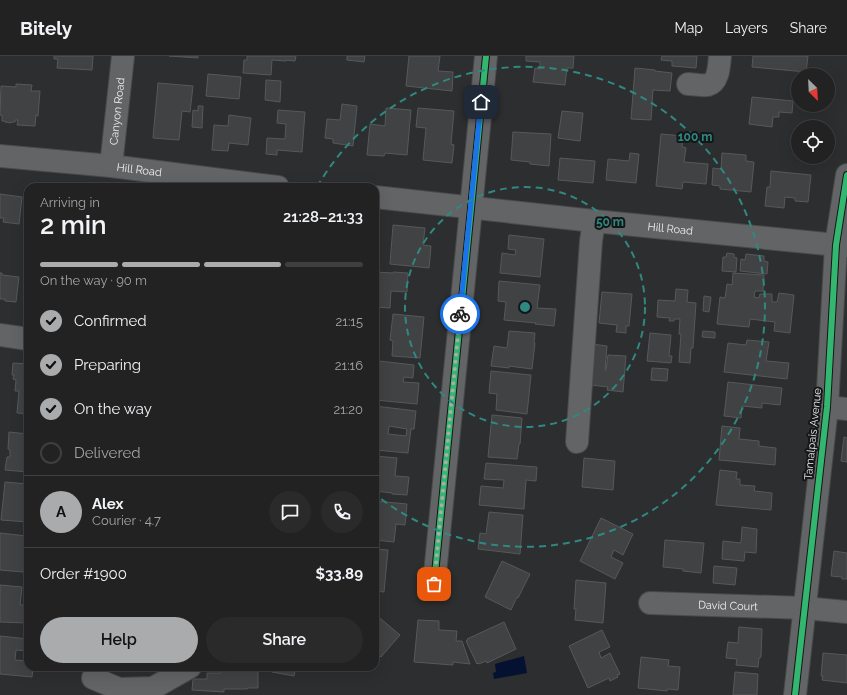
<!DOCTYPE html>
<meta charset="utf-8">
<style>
body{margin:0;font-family:Raleway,sans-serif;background:#2a2a2b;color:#f1f3f6;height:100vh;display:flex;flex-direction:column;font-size:15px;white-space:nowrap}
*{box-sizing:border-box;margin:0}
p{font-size:13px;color:#a2a4a6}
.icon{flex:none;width:22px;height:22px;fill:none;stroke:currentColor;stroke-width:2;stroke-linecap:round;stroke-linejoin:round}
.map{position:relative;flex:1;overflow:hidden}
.side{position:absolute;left:24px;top:127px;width:355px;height:488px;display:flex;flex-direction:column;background:#222223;border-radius:12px;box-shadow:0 4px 16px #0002,0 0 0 1px #3f3f41}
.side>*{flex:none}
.needle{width:26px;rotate:156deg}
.controls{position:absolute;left:791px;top:12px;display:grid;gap:8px}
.controls a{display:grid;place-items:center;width:44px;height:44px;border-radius:50%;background:#222223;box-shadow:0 4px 16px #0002,0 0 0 1px #3f3f41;font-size:20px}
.pin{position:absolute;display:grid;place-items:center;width:34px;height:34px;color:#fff;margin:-17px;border-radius:8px;box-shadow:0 2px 6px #0006}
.courier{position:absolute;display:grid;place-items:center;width:40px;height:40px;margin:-20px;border:3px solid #1a73e8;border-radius:50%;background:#fff;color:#222;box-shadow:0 1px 5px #0007}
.head em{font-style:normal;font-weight:600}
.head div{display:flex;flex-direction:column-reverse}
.head{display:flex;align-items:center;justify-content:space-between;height:68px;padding:0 16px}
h1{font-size:26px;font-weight:600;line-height:30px}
.bar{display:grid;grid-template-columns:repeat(4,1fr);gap:6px 4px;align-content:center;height:48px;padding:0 16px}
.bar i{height:5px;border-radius:3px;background:#3f3f41}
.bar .current{background:#aaabad}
.bar p{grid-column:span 4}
.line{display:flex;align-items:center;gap:10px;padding:0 16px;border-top:1px solid #3f3f41}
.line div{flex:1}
.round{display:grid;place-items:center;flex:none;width:42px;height:42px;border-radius:21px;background:#2a2a2b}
ol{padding:0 16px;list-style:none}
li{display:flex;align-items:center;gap:12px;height:44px}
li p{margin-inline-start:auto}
li .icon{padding:4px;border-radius:50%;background:#aaabad;color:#111;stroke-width:4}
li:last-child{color:#a2a4a6}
li i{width:22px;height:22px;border:2px solid #3f3f41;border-radius:50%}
.cta{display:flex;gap:8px;margin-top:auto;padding:8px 16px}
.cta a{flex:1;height:46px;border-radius:24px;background:#aaabad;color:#111;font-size:16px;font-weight:600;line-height:46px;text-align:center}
.cta a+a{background:#2a2a2b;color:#f1f3f6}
header{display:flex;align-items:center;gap:24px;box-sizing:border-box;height:56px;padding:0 20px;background:#222223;border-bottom:1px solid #3f3f41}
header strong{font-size:19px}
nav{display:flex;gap:22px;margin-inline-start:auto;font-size:14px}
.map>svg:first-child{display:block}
.water{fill:#041131}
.building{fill:#414243;stroke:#575859;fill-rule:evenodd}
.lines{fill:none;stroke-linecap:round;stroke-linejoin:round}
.minor-casing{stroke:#494a4b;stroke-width:24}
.minor{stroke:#636465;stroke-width:22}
.cycleway-casing{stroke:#151617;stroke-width:8}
.cycleway{stroke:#33b770;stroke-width:6}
.done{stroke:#aaabad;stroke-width:4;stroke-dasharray:0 7.2}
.route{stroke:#1a73e8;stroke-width:5}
.ring{fill:none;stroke:#308882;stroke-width:2;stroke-dasharray:7 5}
.labels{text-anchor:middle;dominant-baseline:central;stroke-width:4;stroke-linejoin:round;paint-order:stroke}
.street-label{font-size:11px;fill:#eeeff1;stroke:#151617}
.centre{fill:#308882;stroke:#151617;stroke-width:2}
.ring-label{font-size:12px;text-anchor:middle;font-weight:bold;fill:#308882;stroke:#151617;stroke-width:4;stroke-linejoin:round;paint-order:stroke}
</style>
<header>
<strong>Bitely</strong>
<nav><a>Map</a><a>Layers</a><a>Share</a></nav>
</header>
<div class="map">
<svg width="847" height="639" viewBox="0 0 847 639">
<rect width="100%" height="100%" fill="#2d2e2f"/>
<path class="water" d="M524,600L527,617L494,623L493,617L496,616L495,608Z"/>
<path class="building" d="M54,0H93L92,14L57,12L58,3H54Z
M169,0H198V2Z
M247,0H296L295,5L286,4V5L272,4L271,19L243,17L244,4H247Z
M347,0H365L364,6L347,4Z
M409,0H440L438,15L453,16L452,35L406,30Z
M526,0H574L573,12H567L565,29L533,26L535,12L540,13V6L526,5Z
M662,0H697L696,12L672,10V5L661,4Z
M753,0H808L806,16L752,11Z
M635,12L655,14V15L672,17L670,35L653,34L651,64L631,63Z
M208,18L241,21L239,43L206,40Z
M266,24L281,25L280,46L265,44Z
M158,27L193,30L190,56L182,55L179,84L153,82Z
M16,28L32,29L31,35H40L38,60L36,59L35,70L17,69L18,64H15V66H12L11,67L5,66V65H2V59H0L1,30L16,31Z
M752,41L793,45L792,57L779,56V61H773L772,71L749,68Z
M342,48L357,50L353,90L333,87V83L325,82L327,63L340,64Z
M198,50H203L202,72L192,71L193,54L198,55Z
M386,52L411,54L407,99L385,97L384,100L367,99L370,68L385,70Z
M418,52L454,55L451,88L454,89L452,107L423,104L426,72L416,71Z
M278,54L305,56L302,96L277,94V99L266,98L267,82L285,83L286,68L277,67Z
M562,55L583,57L580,85L558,82Z
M229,59L251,62L248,89L229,87L228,95L212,94L214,69L228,70Z
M513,76L551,78L549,110L530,108V106L511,104Z
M661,78L683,80L682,91L686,92L684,106L708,108L706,128L683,126L682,133L656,130Z
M630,97L639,98L636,127L606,124L608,103L629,105Z
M722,97L746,99V105L754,106L751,136L720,133V130L712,129L713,112L721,113Z
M560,102L595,105L593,127L558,124Z
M771,115L811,119L808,146L795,145V142L785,141L784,152L765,150L767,131H770Z
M0,138L22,141L19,168L3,166L4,162H0Z
M393,169L425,172L423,189L431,190L429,212L390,208Z
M509,179L544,183L540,221L500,217L502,197L515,199L516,194L508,193Z
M727,197L734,198V201L737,202L736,216L722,215L723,201H726Z
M746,198L764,200V205L768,206L767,218L740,215L741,203L745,204Z
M375,216L393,217V216L408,217L407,236L391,235L390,252L375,251Z
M0,217H2V219L19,221L16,246L5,245V243H0Z
M733,217L764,219L763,235H755L754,241L759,242L760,238H772V246H777L779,237L794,239L790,277L774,275L775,266L750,263L749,271L717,268L720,241L725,242L727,228L732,229Z
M499,225L540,229L537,252L556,253L554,270L535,268L536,267L504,264L506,246L498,245Z
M676,233L688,234L687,246L696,247L693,292H691L690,307L679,306L681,278H679L680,263H674V265H669L670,262L657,261L658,244L675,245Z
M602,236L632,238L629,270H626V277L616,276L617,269L599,267Z
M704,240L711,241L709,256L703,255Z
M393,258L424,261L420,302L392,300L393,285L390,284Z
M509,275L535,277L534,287H535L532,313L509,310V312L491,310L494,290L507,292Z
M703,275L715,276V282L702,281Z
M650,277L671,279L669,300H672L671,307L647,305Z
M747,284L769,286L766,305L789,307L787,323L724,316L728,287L746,289Z
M592,288L607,290L605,314H606L608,299L626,300L623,336L607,334L608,331L591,329Z
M379,305L414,309L413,322L404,321L403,326L419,327L417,348L375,344Z
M13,307L28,308V358L17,357L19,335H15L16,324L13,323L14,319H12Z
M652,312L668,313L667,325L651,324Z
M491,315L531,319L527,358L496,354L497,338L489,337Z
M728,326L782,332L780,349L762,347V352L742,350L741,362L724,360Z
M375,350L416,355L414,373H411L408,397L375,394ZM389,370L407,373L406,380L388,378Z
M492,359L522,362L520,388H519L517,403L488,401Z
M722,370L740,372L739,383L759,385V390L776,392L775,409L719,404Z
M9,376L28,378V416L5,414L7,401H10V394L8,393Z
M844,381L847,382V406L841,405Z
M375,400L397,402L395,420L409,421L407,439L392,438V437L375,435Z
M584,402L615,405L613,434L582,431Z
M486,407L537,411L536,425L526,424L524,453L479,449L481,430L503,432L504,424L484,423Z
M720,414L737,416L736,423H740V429L755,430L754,435L772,437L771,454L716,449Z
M5,426L28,428V466L1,464Z
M375,445L407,448L405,469L396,468L394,486L375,484Z
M489,456L523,459L520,498L478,493L480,477L486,478Z
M601,462L633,478L623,499L614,494L611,501L623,507L615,523L580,505Z
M742,471L757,473L756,497L745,496L744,505L722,503L723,485L741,487Z
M0,477L27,480L23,516L0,514Z
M665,484L704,487L701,517L683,515V513L663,511Z
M375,493L388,494L384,536L375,535Z
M834,495L847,497V523H842V521L831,520Z
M502,505L530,518L518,542L517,541L511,554L485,541Z
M714,510L737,512L735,529L713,527Z
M576,524L606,527L603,567L575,564L576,553H574Z
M0,529L22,531L20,549H28V567L0,566Z
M375,558L400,579L381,601L376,596L375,598Z
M418,564L439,565V574L457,575L456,585H462L470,608L453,606V609L414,606Z
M504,566L516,593L487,607L486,605L479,608L478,607L477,608L466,585L468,584L467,583Z
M739,571L762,573L761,601L759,602L758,611L736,609L737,603L726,602L728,586L738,587Z
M602,574L610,591L599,596L601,602L610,597L620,618L617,619L618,621L610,625L609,622L588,632L569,590Z
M0,580L28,583V595L16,594L15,604L28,605V611L33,613L32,621L0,618Z
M823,597L847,599V627L822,624L823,620H821Z
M641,601L669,604L668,610L680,611L678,634L667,633V635L638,632Z
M140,611H162L161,616Z
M221,611H258V632H248L247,633H224V636L192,634L193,623H207V617H221Z
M268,611H296L294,620L272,616V615L268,614Z
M735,616L758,618L757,639H733Z"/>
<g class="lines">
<g class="minor-casing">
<g id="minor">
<path d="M688,28C694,28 702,30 708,29C719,26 719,9 720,0"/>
<path id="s1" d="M0,100L111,110L278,131"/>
<path id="s2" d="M111,110L123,0"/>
<path id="s3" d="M375,141L594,165L847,190"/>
<path d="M0,279L28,283"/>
<path d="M827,351L847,353"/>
<path d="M577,386L591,185L594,165"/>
<path d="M434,528L486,0"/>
<path id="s4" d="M650,547L805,552L847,556"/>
<path d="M93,622L119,633L153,632L190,611"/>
<path d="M795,639L827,351L836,189L847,119"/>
</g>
</g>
<use href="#minor" class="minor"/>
<g class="cycleway-casing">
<path id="cycleway" d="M434,528L486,0
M795,639L827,351L836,189L847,119"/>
</g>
<use href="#cycleway" class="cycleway"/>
</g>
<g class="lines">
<path class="done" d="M434,528L460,258"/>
<path class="route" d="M460,258L481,46"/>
</g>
<g class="ring">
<circle cx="525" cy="251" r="120"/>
<path d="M317 131A240 240 0 1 1 376 439"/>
</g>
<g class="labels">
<g class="street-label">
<text stroke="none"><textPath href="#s2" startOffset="55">Canyon Road</textPath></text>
<text stroke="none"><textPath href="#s1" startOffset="140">Hill Road</textPath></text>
<text stroke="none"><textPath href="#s3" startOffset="297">Hill Road</textPath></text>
<text transform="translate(813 378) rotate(-84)">Tamalpais Avenue</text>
<text stroke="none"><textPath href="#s4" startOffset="78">David Court</textPath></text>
</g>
</g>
<circle cx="525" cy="251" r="6" class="centre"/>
<g class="ring-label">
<text x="695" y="85">100 m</text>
<text x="610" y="170">50 m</text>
</g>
</svg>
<div class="controls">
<a><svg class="needle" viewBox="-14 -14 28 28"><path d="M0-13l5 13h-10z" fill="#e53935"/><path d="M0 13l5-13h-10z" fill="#a2a4a6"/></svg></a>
<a><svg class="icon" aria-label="locate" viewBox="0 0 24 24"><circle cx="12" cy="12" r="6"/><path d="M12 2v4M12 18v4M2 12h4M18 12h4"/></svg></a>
</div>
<div class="pin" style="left:434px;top:528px;background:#ea580c"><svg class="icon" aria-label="bag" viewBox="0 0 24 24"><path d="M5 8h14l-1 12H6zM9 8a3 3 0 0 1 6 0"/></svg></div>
<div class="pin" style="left:481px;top:46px;background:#1f2937"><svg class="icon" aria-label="home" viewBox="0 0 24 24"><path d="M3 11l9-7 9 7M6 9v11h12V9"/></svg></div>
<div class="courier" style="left:460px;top:258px"><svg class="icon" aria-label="bike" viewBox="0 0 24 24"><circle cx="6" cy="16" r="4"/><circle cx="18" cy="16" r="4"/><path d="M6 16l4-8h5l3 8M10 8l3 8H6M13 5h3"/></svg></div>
<section class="side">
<div class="head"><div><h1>2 min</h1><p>Arriving in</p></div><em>21:28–21:33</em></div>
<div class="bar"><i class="current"></i><i class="current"></i><i class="current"></i><i></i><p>On the way · 90 m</p></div>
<ol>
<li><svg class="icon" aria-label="check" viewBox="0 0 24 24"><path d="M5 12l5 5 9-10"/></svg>Confirmed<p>21:15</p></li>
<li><svg class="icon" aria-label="check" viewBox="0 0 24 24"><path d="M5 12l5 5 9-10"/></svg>Preparing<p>21:16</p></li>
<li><svg class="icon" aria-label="check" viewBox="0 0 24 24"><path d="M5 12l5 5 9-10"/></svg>On the way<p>21:20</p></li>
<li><i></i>Delivered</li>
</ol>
<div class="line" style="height:72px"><b class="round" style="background:#aaabad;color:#111">A</b><div><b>Alex</b><p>Courier · 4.7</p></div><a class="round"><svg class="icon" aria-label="chat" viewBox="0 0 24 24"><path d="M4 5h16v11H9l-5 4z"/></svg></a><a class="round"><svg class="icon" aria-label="phone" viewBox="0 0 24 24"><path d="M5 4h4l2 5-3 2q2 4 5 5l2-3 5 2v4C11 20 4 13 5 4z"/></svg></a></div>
<div class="line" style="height:52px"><div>Order #1900</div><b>$33.89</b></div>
<div class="cta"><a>Help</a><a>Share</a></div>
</section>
</div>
